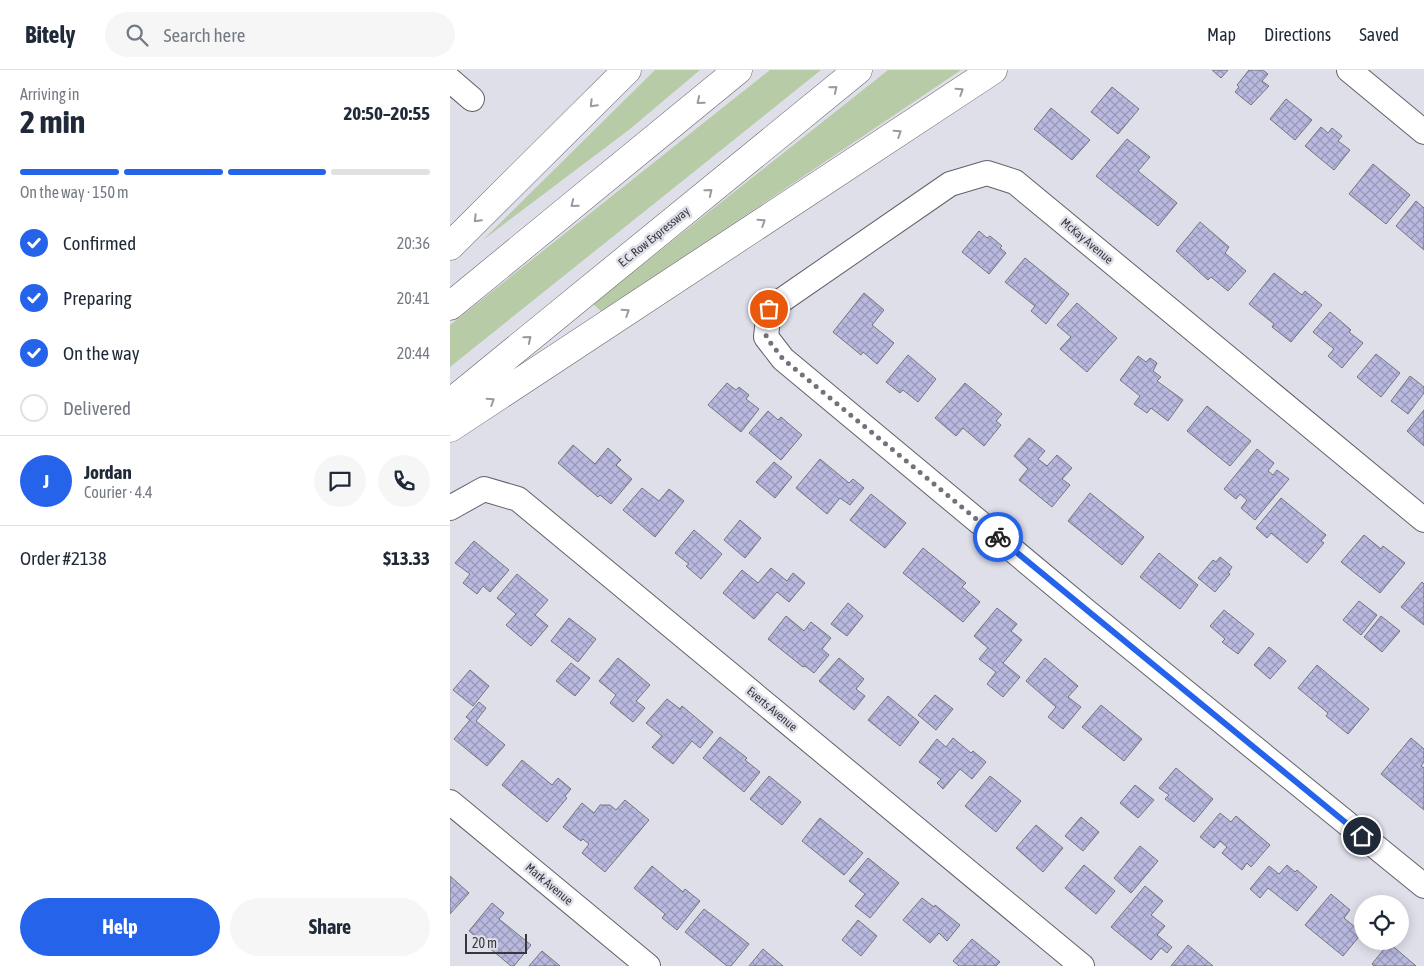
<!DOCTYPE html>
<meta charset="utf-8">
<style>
body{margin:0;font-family:"Asap Condensed",sans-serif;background:#f6f6f7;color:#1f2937;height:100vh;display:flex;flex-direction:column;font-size:19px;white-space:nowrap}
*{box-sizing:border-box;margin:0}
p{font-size:16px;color:#747a83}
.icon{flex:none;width:28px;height:28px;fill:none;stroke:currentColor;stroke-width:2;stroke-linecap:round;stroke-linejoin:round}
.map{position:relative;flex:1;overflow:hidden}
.sheet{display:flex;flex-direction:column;background:#fff;width:450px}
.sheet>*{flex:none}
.fabs{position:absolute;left:904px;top:825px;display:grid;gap:10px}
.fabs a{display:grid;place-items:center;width:55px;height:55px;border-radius:50%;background:#fff;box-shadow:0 2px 12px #0003;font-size:25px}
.scale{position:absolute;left:15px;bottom:12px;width:62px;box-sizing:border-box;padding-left:5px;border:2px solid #37373b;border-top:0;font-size:14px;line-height:18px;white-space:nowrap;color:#37373b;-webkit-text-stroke:4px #dfdfea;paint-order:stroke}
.pin{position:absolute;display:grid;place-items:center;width:42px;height:42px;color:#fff;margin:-21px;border:2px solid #fff;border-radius:50%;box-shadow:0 1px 5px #0007}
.courier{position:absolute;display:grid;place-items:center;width:50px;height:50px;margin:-25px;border:4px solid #2563eb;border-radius:50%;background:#fff;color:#222;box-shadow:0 1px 6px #0007}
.headline em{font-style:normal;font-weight:700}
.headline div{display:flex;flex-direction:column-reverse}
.headline{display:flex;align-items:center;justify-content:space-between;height:85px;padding:0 20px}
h1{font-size:32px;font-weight:700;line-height:38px}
.bar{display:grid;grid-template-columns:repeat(4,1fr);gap:8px 5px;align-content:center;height:60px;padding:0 20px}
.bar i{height:6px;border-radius:4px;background:#e0e1e3}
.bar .current{background:#2563eb}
.bar p{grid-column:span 4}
.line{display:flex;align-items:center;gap:12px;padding:0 20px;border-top:1px solid #e0e1e3}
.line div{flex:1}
.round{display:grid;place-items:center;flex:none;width:52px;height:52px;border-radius:26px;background:#f6f6f7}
ol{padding:0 20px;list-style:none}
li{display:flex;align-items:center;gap:15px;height:55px}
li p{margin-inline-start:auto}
li .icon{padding:5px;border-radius:50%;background:#2563eb;color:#fff;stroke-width:4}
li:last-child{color:#747a83}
li i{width:28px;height:28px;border:2px solid #e0e1e3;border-radius:50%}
.primary-button{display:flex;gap:10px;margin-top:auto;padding:10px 20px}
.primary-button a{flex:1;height:58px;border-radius:30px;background:#2563eb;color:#fff;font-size:20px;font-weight:700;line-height:58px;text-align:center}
.primary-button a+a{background:#f6f6f7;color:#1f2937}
header{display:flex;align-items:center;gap:30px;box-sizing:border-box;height:70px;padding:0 25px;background:#fff;border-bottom:1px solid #e0e1e3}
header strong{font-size:24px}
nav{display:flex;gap:28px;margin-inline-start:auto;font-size:18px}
.search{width:350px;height:45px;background:#f6f6f7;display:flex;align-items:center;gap:12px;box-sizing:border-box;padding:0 18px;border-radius:28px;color:#747a83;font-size:19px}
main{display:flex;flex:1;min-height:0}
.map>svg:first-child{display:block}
.grass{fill:#b8cba7}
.building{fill:url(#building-cross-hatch);stroke:#74757f}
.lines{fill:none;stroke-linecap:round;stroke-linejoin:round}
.minor-casing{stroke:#61616b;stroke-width:26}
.highway-casing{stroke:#61616b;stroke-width:29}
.minor{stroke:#fff;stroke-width:24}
.highway{stroke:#fff;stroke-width:28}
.oneway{stroke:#9b9b9d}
.done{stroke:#727278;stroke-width:5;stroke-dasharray:0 9}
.route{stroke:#2563eb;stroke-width:6}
.labels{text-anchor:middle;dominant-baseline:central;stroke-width:5;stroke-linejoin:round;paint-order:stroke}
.street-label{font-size:12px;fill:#37373b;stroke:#dfdfea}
</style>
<header>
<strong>Bitely</strong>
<div class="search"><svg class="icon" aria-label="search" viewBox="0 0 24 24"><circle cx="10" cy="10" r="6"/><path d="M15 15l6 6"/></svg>Search here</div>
<nav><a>Map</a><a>Directions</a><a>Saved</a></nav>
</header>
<main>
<section class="sheet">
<div class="headline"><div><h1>2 min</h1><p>Arriving in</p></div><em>20:50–20:55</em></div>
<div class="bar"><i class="current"></i><i class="current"></i><i class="current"></i><i></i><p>On the way · 150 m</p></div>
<ol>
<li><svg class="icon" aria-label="check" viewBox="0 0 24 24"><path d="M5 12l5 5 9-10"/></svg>Confirmed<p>20:36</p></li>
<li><svg class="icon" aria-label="check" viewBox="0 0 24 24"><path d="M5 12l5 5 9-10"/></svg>Preparing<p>20:41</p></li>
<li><svg class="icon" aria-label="check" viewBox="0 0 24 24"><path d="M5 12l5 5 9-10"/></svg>On the way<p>20:44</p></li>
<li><i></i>Delivered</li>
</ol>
<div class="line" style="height:90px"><b class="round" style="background:#2563eb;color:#fff">J</b><div><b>Jordan</b><p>Courier · 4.4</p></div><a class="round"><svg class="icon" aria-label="chat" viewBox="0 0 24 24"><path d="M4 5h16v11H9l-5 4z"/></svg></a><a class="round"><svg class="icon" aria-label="phone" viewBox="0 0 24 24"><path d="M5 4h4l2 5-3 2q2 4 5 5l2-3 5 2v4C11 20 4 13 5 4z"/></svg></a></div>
<div class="line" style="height:65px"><div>Order #2138</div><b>$13.33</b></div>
<div class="primary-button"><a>Help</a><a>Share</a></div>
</section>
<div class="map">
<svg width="974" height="896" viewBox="0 0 974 896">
<defs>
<pattern id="building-cross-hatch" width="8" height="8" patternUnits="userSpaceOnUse" patternTransform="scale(1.25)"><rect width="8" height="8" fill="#b9b9e0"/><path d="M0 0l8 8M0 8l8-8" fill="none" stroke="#9797b7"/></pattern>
</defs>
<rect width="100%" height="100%" fill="#dfdfea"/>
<path class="grass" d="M205,0H250L180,59L33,170Z
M320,0H371L0,297V255Z
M438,0H511L152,242L143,234Z"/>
<path class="building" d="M762,0H778L771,8Z
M799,0H813L818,4L812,11L819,16L801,35L785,22L789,17L787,15Z
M662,17L689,39L668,64L641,42Z
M836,29L862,50L845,70L820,49Z
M601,38L640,70L622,90L584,59Z
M871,57L878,63L882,58L892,66L888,71L900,80L884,100L855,76Z
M677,69L700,87L688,101L727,133L708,156L646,106Z
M923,94L960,125L936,154L899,124Z
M966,131L974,138V180L946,156Z
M750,152L779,177L775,183L796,201L778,221L761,207L758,210L726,181Z
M529,161L537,168L540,166L552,176L550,178L556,183L539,204L512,182Z
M575,188L619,224L596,254L581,241L585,236L555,212Z
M824,203L852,225L855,221L872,235L841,272L822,257L824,254L799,234Z
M414,223L434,240L422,255L444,273L427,294L413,282L411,285L383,262Z
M627,233L667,268L637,302L610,279L621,267L607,255Z
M880,242L901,260L899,262L913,273L892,298L878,286L884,279L863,262Z
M926,284L950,303L931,327L907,307Z
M458,285L486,309L468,332L453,320L450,323L436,312Z
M688,286L696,292L700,288L707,293L703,301L711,307L707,311L733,330L718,351L701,338L697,343L684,334L690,326L670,310Z
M960,306L974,317V323L958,344L941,331Z
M277,313L286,320L289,317L299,325L296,329L309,339L291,362L258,335Z
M515,313L552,344L546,351L551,355L534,376L513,358L506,366L485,348Z
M757,336L801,371L780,396L737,361Z
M974,340V376L957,361Z
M318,341L328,350L331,347L352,365L331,390L299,363Z
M579,368L595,381L588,389L597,396L607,385L622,398L612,409L620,415L602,437L569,410L578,399L564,386Z
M123,375L145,394L158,378L171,390L166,395L182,409L161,434L150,425L148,427L108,393Z
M807,379L824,393L818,401L823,405L827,400L839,409L805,450L791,438L797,430L790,424L786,429L774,419Z
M370,389L399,413L403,409L414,418L400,435L390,428L377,444L346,418Z
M324,392L342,407L325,428L306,412Z
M192,418L209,431L219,419L234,431L205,467L173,440Z
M640,423L694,467L672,495L618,451Z
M421,424L456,453L435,478L400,450Z
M831,428L876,465L871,471L874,473L857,493L821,463L817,468L806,458Z
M290,450L311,468L295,488L274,470Z
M244,460L272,484L251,509L236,496L239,494L225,483Z
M914,465L931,479L933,476L955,493L930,523L891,492Z
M24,471L59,500L40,522L33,516L27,524L13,513L20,504L5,493Z
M473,478L516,513L512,517L530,532L513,552L453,503Z
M709,483L748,515L730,539L690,507Z
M770,487L782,497L778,503L780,504L765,522L748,508L763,490L766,492Z
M321,498L337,511L343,503L355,513L339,532L327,522L304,549L273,523L292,500L308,513Z
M67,504L98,530L85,545L98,556L81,576L56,555L66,544L47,528Z
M972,512L974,514V555L951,537Z
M909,531L927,545L911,565L893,550Z
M398,533L413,546L397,566L381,554Z
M547,538L567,554L561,561L572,570L553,593L570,607L553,627L537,614L546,602L529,589L538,578L524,566Z
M774,540L804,564L788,584L772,572L775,569L760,556Z
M336,546L354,561L361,552L381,568L372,579L379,585L364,603L355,596L353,597L318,569Z
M931,546L950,561L932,582L914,567Z
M119,548L146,569L128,592L101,571Z
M819,577L836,591L820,609L804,595Z
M168,588L200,615L186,631L195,638L183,652L160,633L166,625L149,611Z
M389,588L414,609L406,619L415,626L404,640L369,611Z
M595,588L628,616L618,627L631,637L613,659L598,647L606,637L576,611Z
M121,593L140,608L125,626L106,611Z
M867,595L919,639L898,664L876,646L878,643L848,618Z
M20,600L39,616L23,636L3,620Z
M485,625L503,639L486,660L468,645Z
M438,626L469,652L450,676L418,650Z
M217,629L230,639L232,636L263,662L250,678L242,671L223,694L202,677L212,666L196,653Z
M29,632L36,638L26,651L55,675L37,696L4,669L20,650L16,647Z
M651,635L692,669L674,691L632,657Z
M270,667L297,688L295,690L310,702L294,722L253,688Z
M503,668L521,683L523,681L536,692L522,709L510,699L493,719L487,713L491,709L469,692L487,669L496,677Z
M961,668L974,679V692L971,696L974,698V740L931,704Z
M72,690L102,715L108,708L121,719L115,726L117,728L97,752L52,715Z
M726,698L763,729L744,752L715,729L719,725L709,718Z
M319,706L351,732L332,755L300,729Z
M540,706L571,731L546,762L515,736Z
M685,715L704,730L688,748L670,733Z
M175,730L199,750L155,802L132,783L139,774L133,769L131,771L113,757L132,733L144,743L150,735H160L166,740Z
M770,743L781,752L786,746L820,775L801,797L797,793L792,800L772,783L777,777L770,771L764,778L750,767Z
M631,747L649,762L633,781L615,766Z
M370,748L413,783L394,805L352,771Z
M586,755L613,778L593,802L566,778Z
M690,776L708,791L681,823L664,808Z
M418,788L449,813L420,848L405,836L415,824L399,811Z
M634,795L665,821L646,844L615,818Z
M837,795L845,802L847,800L867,817L847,841L818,818L810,828L800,819L819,796L829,804Z
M202,796L233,822L235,819L250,831L227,860L212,848L215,844L184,818Z
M0,806L19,823L0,844Z
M695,816L713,831L701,845L715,856L707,865L722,877L717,883L711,878L701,890L661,857Z
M881,824L900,840L894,848L912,863L893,886L855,855Z
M472,828L484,837L485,835L510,855L497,871L489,863L480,873L453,850Z
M42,833L54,843L49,849L81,875L64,896H61L19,861Z
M254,839L299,874L281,896H277L235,862Z
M408,850L427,866L411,886L392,870Z
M522,869L550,892L546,896H509L503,891Z
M939,873L966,896H924L922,894Z
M738,875L763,896H721Z
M313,879L333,896H299Z
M92,881L110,896H79Z"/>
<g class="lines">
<g class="minor-casing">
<path id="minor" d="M899,0L974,62
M0,10L22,29
M0,438L34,419L68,429L632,896
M974,450L565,112L537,103L500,114L319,239L316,267L333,289L636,541L974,816
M0,732L198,896"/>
</g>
<g class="highway-casing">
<path id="highway" d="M0,176L177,0
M0,236L288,0
M0,333L408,0
M0,358L543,0"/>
</g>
<use href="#minor" class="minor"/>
<use href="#highway" class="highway"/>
</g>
<defs><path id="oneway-chevron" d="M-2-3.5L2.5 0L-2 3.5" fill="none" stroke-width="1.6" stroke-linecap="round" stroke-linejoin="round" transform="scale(1.25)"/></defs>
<g class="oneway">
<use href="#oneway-chevron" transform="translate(384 19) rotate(-39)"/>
<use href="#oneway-chevron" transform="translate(510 21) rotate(-33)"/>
<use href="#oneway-chevron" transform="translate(250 31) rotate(141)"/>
<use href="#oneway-chevron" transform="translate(143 34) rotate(135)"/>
<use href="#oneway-chevron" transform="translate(448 63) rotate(-33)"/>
<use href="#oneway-chevron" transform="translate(259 122) rotate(-39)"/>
<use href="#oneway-chevron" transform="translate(124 134) rotate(141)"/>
<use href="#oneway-chevron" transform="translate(27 149) rotate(135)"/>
<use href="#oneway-chevron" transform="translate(312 152) rotate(-33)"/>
<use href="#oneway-chevron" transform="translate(176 242) rotate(-33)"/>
<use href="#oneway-chevron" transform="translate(78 269) rotate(-39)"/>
<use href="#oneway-chevron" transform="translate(41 331) rotate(-33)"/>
</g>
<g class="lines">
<path class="done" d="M319,239L316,267L333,289L548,467"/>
<path class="route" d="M548,467L912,766"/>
</g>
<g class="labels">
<g class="street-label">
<text transform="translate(204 167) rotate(-39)">E.C. Row Expressway</text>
<text transform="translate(637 171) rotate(40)">McKay Avenue</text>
<text transform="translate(322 639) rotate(40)">Everts Avenue</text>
<text transform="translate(99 814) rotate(40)">Mark Avenue</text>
</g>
</g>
</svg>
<div class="fabs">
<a><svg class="icon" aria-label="locate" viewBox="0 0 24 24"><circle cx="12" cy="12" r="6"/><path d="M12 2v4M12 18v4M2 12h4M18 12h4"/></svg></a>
</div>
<div class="scale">20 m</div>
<div class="pin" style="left:319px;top:239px;background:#ea580c"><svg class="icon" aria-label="bag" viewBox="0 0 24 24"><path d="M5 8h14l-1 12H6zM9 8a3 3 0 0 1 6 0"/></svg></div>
<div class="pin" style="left:912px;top:766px;background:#1f2937"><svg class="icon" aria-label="home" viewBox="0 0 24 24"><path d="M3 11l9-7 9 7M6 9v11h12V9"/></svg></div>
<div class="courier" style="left:548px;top:467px"><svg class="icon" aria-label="bike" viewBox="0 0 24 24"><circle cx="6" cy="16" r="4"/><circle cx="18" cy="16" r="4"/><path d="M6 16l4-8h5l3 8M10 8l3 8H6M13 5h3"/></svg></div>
</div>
</main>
